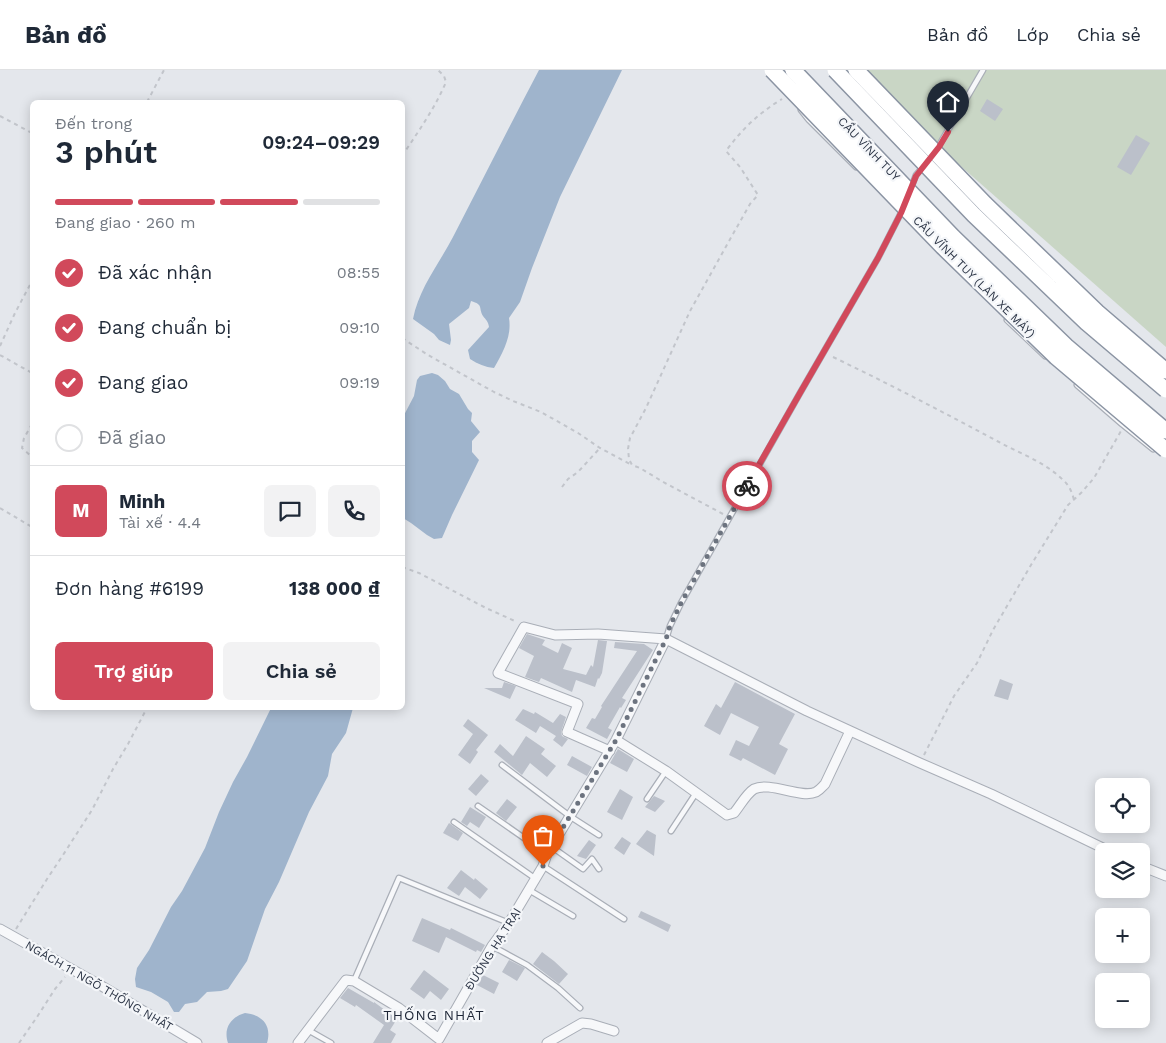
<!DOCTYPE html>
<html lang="vi">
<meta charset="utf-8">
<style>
body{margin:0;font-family:"Work Sans",sans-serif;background:#f2f2f3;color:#1f2937;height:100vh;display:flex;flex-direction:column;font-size:19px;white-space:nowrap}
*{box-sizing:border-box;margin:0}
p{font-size:16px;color:#747a83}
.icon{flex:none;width:28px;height:28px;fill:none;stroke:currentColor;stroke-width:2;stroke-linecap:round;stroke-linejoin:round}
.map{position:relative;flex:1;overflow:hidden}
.side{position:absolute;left:30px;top:30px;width:375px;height:610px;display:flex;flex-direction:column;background:#fff;border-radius:8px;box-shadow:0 2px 12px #0003}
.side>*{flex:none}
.buttons{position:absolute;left:1095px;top:708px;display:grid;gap:10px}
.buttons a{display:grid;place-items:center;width:55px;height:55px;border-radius:8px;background:#fff;box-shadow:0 2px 12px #0003;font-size:25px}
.pin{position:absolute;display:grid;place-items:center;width:42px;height:42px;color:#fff;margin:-51px -21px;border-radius:50% 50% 50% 0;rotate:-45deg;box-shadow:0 0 5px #0007}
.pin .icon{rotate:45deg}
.courier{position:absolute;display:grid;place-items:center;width:50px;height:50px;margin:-25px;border:4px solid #d1495b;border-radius:50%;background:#fff;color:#222;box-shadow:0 1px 6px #0007}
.summary em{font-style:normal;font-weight:600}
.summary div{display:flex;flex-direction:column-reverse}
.summary{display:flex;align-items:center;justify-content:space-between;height:85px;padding:0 25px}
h1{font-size:32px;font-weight:600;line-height:38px}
.bar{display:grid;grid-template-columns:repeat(4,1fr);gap:8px 5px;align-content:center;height:60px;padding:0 25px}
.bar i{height:6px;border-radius:4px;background:#e0e1e3}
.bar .current{background:#d1495b}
.bar p{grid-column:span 4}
.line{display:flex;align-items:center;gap:12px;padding:0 25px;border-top:1px solid #e0e1e3}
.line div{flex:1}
.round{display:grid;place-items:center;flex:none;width:52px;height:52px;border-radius:8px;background:#f2f2f3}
ol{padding:0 25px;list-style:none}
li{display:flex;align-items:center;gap:15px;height:55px}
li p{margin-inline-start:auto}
li .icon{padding:5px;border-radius:50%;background:#d1495b;color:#fff;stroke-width:4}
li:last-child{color:#747a83}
li i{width:28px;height:28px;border:2px solid #e0e1e3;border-radius:50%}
.primary-button{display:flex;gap:10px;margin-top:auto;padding:10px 25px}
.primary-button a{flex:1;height:58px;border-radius:8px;background:#d1495b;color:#fff;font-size:20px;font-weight:600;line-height:58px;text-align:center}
.primary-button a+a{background:#f2f2f3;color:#1f2937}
header{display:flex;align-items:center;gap:30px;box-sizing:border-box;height:70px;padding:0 25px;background:#fff;border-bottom:1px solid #e0e1e3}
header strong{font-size:24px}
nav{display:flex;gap:28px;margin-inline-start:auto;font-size:18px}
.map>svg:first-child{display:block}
.green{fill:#c9d6c5}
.water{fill:#9fb4cc}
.building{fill:#bbc0ca}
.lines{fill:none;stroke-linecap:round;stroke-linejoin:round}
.service-casing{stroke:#a9aeb7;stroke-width:7}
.minor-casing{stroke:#a9aeb7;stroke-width:11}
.path{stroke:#c2c5cb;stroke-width:2;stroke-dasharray:4 4;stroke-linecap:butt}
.service{stroke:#f7f8fa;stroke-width:4.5}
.minor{stroke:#f7f8fa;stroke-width:9}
.trunk-bridge-casing{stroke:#8b94a3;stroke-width:18;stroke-linecap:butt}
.trunk-bridge{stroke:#fff;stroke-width:15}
.done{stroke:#6c737f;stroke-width:5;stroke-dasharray:0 9}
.route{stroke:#d1495b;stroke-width:6}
.labels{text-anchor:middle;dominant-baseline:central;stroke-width:4.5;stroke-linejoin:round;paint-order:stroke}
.street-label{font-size:12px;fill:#2b3445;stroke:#f4f6f9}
.neighbourhood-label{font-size:14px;letter-spacing:1px;fill:#1d2536;stroke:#f4f6f9}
</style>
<header>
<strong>Bản đồ</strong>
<nav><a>Bản đồ</a><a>Lớp</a><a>Chia sẻ</a></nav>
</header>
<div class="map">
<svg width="1166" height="973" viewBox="0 0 1166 973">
<rect width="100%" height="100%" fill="#e4e7ec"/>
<path class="green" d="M866,0H1166V277L939,77Z"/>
<path class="water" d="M539,0H622L560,127L532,198L520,232L509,248C512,266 503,282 494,298C485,297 478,294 470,289L468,280L489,257C488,251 486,250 483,246C478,237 484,235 471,231L469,238L449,254L451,270L450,275L439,270L434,264L413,249C419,218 439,194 453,167C482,111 510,55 539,0Z
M432,303L438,305L445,311L450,319L459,324L468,339L472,343L471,351L480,362L472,371V382L479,390L452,445L442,468L434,469L427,465L411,453L403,448V347L414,326L417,310L420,306Z
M271,638H353L346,663L332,684L328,706L309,742L279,812L265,839L247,891L228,919L221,921L207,922L197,932L185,934L179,942H174L168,932L151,922L136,917L135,909L137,898L149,880L171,837L182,821L205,778L219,742L233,712L247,687Z
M245,943C263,945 272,956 267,973H228C223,958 231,947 245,943Z"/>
<path class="building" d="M987,29L1003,39L995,51L980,41Z
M1136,65L1150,73L1131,105L1117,97Z
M527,564L545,570L542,575L558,583L562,573L572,578L563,599L586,605L591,595L593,597L598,570L607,571L602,603L599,609L598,608L595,617L576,610L572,622L541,608L539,612L525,607L534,586L519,578Z
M615,572L644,574L653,580L622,628L626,630L621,638L620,637L608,658L612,660L607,669L586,658L592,648L595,649L602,637L601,636L637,581L614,578Z
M1000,609L1013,614L1008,630L994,626Z
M504,612L516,616L510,629L484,618H502Z
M735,612L795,644L779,674L788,679L775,705L743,688L741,691L729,685L736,670L749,676L759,657L731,643L720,665L704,656L716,634L721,638Z
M523,639L534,644L535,642L553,653L560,644L566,647L561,662L562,666L568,669L562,677L553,670L556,666L540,656L536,663L515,650Z
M468,649L488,665L476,680L478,682L470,694L458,685L473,664L463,656Z
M526,666L545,679L541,684L556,696L547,707L530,693L522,705L494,682L500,674L513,686Z
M618,679L634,689L627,702L610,693Z
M572,686L592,697L587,706L567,695Z
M481,704L489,711L476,726L468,719Z
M620,719L633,727L622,750L607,742Z
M654,726L665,731L655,742L645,737Z
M507,729L517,737L506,751L496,743Z
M470,737L486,747L479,758L470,752L467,756L461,752Z
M449,753L463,763L458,771L443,763Z
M647,760L656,765L654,786L636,774Z
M622,767L631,773L624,785L614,778Z
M589,770L596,775L586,789L577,786Z
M461,800L474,810L475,808L488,819L480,829L465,817L459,826L447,818Z
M641,841L671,855L668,862L638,847Z
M422,848L450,860L451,858L485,875L481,882L477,880L476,882L446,867L439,883L412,871Z
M542,882L554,891L568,904L559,914L533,894Z
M509,890L525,898L517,911L502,902Z
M424,900L449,919L441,930L430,921L424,929L410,919Z
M483,905L499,913L494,924L477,915Z
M348,918L374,933V932L397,949L390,960L396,964L391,973H373L384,955L356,935L355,937L340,928Z"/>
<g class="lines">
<g class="service-casing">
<path id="service" d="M801,40L809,50L856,97
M937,79L983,0
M911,118L916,105L923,97
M1007,250L1045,286
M1077,315L1122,354L1153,379
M666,569L670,556L681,533L800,323L878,188L903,139
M502,695L571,747L599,765
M647,729L666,701
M478,736L547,784
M454,752L536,809
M671,761L696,723
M552,777L583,799L592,789L599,799
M543,796L624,849
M529,820L573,846
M492,876L527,895L558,918L580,938
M354,911L399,808L509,853
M308,960L331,973"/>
</g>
<g class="minor-casing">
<path id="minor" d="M616,670L666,701L727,745L734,743C740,736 746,724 754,719C770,711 801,729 816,722C820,720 822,717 825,714L850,661
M610,681L567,662L578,634L498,603L524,557L555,565L598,564L666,569L807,641L920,693L991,724L1109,781
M1141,796L1166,806
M0,859L100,915L197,973
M298,973L346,910L354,911L399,938L439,969L492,876L509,853L543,796L547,784L616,670L666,569
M547,973L582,953L591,954L614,961"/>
</g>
<path class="path" d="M147,32L164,0
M0,46L32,63
M402,86C418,62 435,38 446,12L444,6L438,0
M402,268L428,285L494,322L513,331L541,342L578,363L600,378L630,394
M0,276L15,243L32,211
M0,285L32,303
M833,287C889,314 943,342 997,371C1019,383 1045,392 1063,410C1069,415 1072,422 1074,430
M32,354L24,368L22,378L32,387
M562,417L568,409L578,402L600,378
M0,438L32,457
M723,444L665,413L640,398L632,395L629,389L628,379L630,368L646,338L690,241L733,164L750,134L758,125L740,97L726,81C742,59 759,43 782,29
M402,497L419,503L486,538L517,552
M924,685L954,626L977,593L993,560L1031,495L1068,435L1082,422L1094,408L1121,361
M16,859L47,809L63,785L92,740L113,699L128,674L147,638
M19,973L37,947L55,919L65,907"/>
<use href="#service" class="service"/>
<use href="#minor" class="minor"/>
<g class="trunk-bridge-casing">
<path id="trunk-bridge" d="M772,0L943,177L1056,287L1166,380
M793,0L953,167L1066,276L1166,361
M835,0L974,145L1087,253L1166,320
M856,0L985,134L1097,242L1166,301"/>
</g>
<use href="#trunk-bridge" class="trunk-bridge"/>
</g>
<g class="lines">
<path class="done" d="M543,796L547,784L616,670L666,569L670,556L681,533L747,416"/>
<path class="route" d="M747,416L800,323L878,188L901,143L916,106L939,77L948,62"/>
</g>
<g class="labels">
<g class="street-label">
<text transform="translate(869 79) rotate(46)">CẦU VĨNH TUY</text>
<text transform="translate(974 207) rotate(45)">CẦU VĨNH TUY (LÀN XE MÁY)</text>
<text transform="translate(493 879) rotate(-58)">ĐƯỜNG HẠ TRẠI</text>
<text transform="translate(99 916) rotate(30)">NGÁCH 11 NGÕ THỐNG NHẤT</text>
</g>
<g class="neighbourhood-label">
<text x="434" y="945">THỐNG NHẤT</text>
</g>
</g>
</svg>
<div class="buttons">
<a><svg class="icon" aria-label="locate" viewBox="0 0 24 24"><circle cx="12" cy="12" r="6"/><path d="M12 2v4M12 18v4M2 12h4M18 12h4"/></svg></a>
<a><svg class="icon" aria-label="layers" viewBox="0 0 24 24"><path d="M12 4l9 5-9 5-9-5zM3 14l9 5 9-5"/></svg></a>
<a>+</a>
<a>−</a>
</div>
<div class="pin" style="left:543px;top:796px;background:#ea580c"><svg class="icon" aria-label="bag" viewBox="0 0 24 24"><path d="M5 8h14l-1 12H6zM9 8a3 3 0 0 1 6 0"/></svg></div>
<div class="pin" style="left:948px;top:62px;background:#1f2937"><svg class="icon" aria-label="home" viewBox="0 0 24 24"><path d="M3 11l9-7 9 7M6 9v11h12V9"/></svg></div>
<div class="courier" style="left:747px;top:416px"><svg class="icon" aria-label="bike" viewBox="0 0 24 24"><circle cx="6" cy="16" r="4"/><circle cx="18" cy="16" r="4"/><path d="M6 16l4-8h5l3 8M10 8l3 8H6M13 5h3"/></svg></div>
<section class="side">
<div class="summary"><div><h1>3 phút</h1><p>Đến trong</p></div><em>09:24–09:29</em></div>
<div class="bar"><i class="current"></i><i class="current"></i><i class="current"></i><i></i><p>Đang giao · 260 m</p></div>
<ol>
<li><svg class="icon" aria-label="check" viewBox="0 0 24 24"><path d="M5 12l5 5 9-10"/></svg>Đã xác nhận<p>08:55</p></li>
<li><svg class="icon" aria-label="check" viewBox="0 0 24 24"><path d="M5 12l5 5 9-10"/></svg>Đang chuẩn bị<p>09:10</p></li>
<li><svg class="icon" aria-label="check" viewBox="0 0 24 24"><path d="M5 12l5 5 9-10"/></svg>Đang giao<p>09:19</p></li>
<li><i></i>Đã giao</li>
</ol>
<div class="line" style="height:90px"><b class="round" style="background:#d1495b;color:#fff">M</b><div><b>Minh</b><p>Tài xế · 4.4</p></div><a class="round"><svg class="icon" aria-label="chat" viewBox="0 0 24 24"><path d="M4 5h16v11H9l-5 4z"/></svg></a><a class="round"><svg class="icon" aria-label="phone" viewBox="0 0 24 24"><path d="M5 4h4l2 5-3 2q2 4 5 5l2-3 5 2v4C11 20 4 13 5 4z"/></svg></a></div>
<div class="line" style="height:65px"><div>Đơn hàng #6199</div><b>138 000 ₫</b></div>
<div class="primary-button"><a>Trợ giúp</a><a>Chia sẻ</a></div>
</section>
</div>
